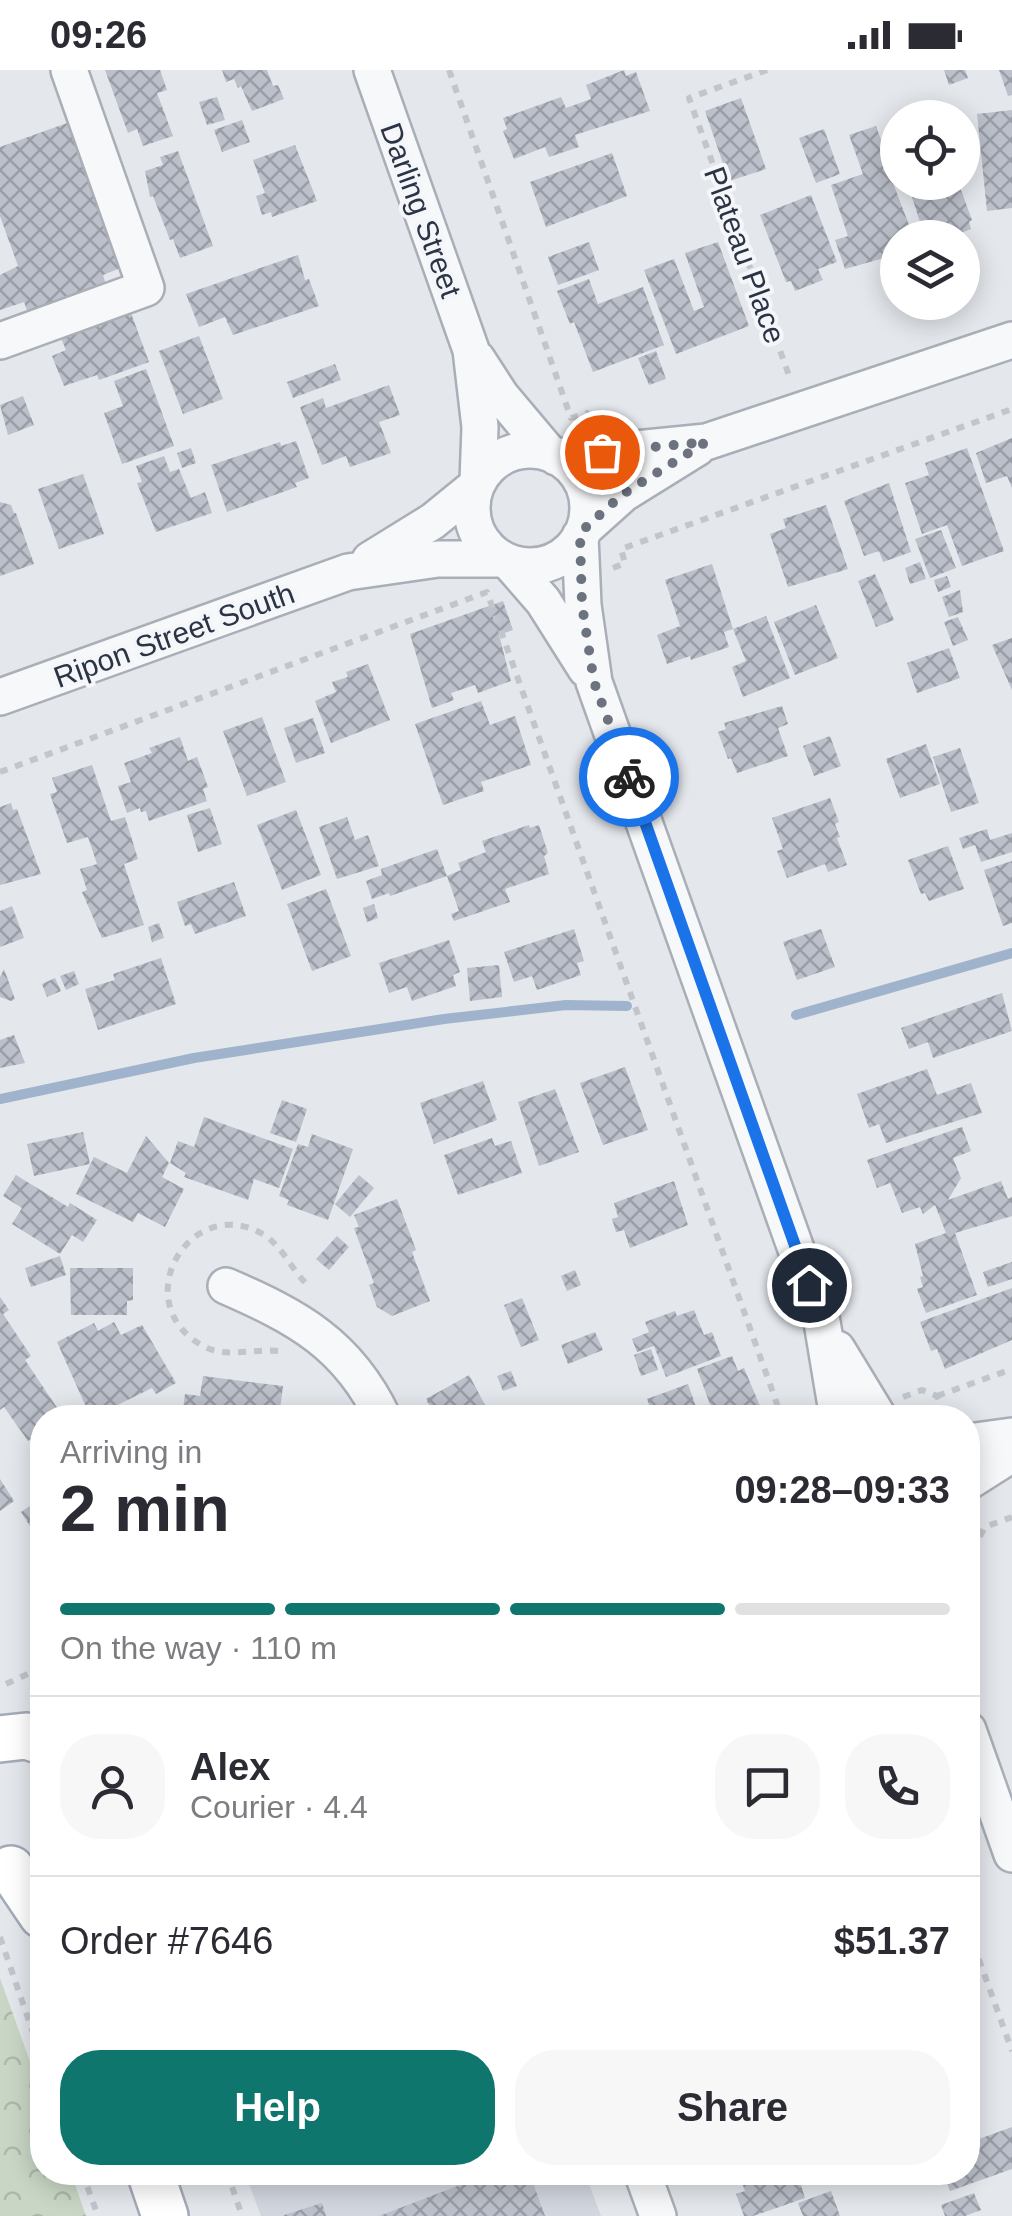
<!DOCTYPE html>
<meta charset="utf-8">
<style>
body{margin:0;font-family:Helvetica,sans-serif;background:#f7f7f7;color:#2b2b33;height:100vh;display:flex;flex-direction:column;font-size:38px;white-space:nowrap}
*{box-sizing:border-box;margin:0}
p{font-size:32px;color:#7c7c81}
.icon{flex:none;width:55px;height:55px;fill:none;stroke:currentColor;stroke-width:2;stroke-linecap:round;stroke-linejoin:round}
.map{position:relative;flex:1;overflow:hidden}
.sheet{position:absolute;left:30px;top:1335px;width:950px;height:780px;display:flex;flex-direction:column;background:#fff;border-radius:40px;box-shadow:0 5px 25px #0003}
.sheet>*{flex:none}
.tools{position:absolute;left:880px;top:30px;display:grid;gap:20px}
.tools a{display:grid;place-items:center;width:100px;height:100px;border-radius:50%;background:#fff;box-shadow:0 5px 25px #0003;font-size:50px}
.pin{position:absolute;display:grid;place-items:center;width:85px;height:85px;color:#fff;margin:-42px;border:5px solid #fff;border-radius:50%;box-shadow:0 2px 10px #0007}
.courier{position:absolute;display:grid;place-items:center;width:100px;height:100px;margin:-50px;border:8px solid #1a73e8;border-radius:50%;background:#fff;color:#222;box-shadow:0 2px 12px #0007}
.headline em{font-style:normal;font-weight:600}
.headline div{display:flex;flex-direction:column-reverse}
.headline{display:flex;align-items:center;justify-content:space-between;height:170px;padding:0 30px}
h1{font-size:65px;font-weight:600;line-height:75px}
.bar{display:grid;grid-template-columns:repeat(4,1fr);gap:15px 10px;align-content:center;height:120px;padding:0 30px}
.bar i{height:12px;border-radius:8px;background:#e1e1e2}
.bar .current{background:#0f766e}
.bar p{grid-column:span 4}
.line{display:flex;align-items:center;gap:25px;padding:0 30px;border-top:2px solid #e1e1e2}
.line div{flex:1}
.round{display:grid;place-items:center;flex:none;width:105px;height:105px;border-radius:40px;background:#f7f7f7}
.button{display:flex;gap:20px;margin-top:auto;padding:20px 30px}
.button a{flex:1;height:115px;border-radius:40px;background:#0f766e;color:#fff;font-size:40px;font-weight:600;line-height:115px;text-align:center}
.button a+a{background:#f7f7f7;color:#2b2b33}
.status{display:flex;justify-content:space-between;align-items:center;height:70px;padding:0 50px;background:#fff;direction:ltr}
.status svg{height:28px;fill:currentColor}
.map>svg:first-child{display:block}
.built{fill:#d2d6de}
.forest{fill:url(#forest-crowns)}
.lines{fill:none;stroke-linecap:round;stroke-linejoin:round}
.stream{stroke:#9fb4cc;stroke-width:10}
.building{fill:url(#building-cross-hatch)}
.minor-casing{stroke:#a9aeb7;stroke-width:40}
.major-casing{stroke:#a3abb8;stroke-width:50}
.path{stroke:#c2c5cb;stroke-width:6;stroke-dasharray:8 8;stroke-linecap:butt}
.minor{stroke:#f7f8fa;stroke-width:35}
.major{stroke:#fff;stroke-width:45}
.done{stroke:#6c737f;stroke-width:10;stroke-dasharray:0 18}
.route{stroke:#1a73e8;stroke-width:12}
.labels{text-anchor:middle;dominant-baseline:central;stroke-width:8;stroke-linejoin:round;paint-order:stroke}
.street-label{font-size:30px;fill:#2b3445;stroke:#f4f6f9}
</style>
<div class="status"><b>09:26</b><svg viewBox="0 0 49 12"><path d="M0 12V9h3v3zM5 12V6h3v6zM10 12V3h3v9zM15 12V0h3v12zM26 1h20v11H26zM47 4h2v5h-2z"/></svg></div>
<div class="map">
<svg width="1012" height="2146" viewBox="0 0 1012 2146">
<defs>
<pattern id="forest-crowns" width="20" height="18" patternUnits="userSpaceOnUse" patternTransform="scale(2.5)"><rect width="20" height="18" fill="#c9d6c5"/><path d="M2 6a3 3 0 1 1 6 0M12 15a3 3 0 1 1 6 0" fill="none" stroke="#adb8ab"/></pattern>
<pattern id="building-cross-hatch" width="8" height="8" patternUnits="userSpaceOnUse" patternTransform="scale(2.5)"><rect width="8" height="8" fill="#bbc0ca"/><path d="M0 0l8 8M0 8l8-8" fill="none" stroke="#989da6"/></pattern>
</defs>
<rect width="100%" height="100%" fill="#e4e7ec"/>
<path class="built" d="M245,2103H585L601,2146H261Z"/>
<path class="forest" d="M0,1908L42,2025V2102L71,2103L86,2146H0Z"/>
<g class="lines">
<path class="stream" d="M796,945L1012,883
M0,1029L194,988L444,949L566,935L627,936"/>
</g>
<path class="building" d="M105,0H160L167,20L157,23L173,66L143,76L137,59L128,63Z
M222,0H267L273,16L278,15L284,29L252,41L241,16L238,18L234,9L226,12Z
M624,0L626,6L636,2L650,41L575,65L579,77L549,87L545,77L514,89L503,61L507,59L503,48L561,27L566,38L591,29L586,15Z
M944,0H965L968,8L949,15Z
M999,0H1012V25L1008,26Z
M217,27L225,50L207,55L199,32Z
M741,28L766,99L729,111L705,41Z
M1012,40V138L987,141L977,44Z
M242,50L250,72L222,82L214,60Z
M70,52L123,197L103,205L106,215L28,243L24,232L0,240V205L18,196L0,146V77Z
M876,56L890,95L887,96L891,108L914,168H898V184L845,199L835,170L848,166L831,115L863,104L849,65Z
M824,59L840,104L816,113L799,68Z
M295,75L317,131L272,147L271,142L262,145L256,126L265,123L253,90Z
M178,81L213,176L180,188L173,169L170,170L153,126L150,127L145,101L163,95L160,87Z
M612,83L627,126L546,157L530,112Z
M912,112H958L972,150L969,152L971,159L948,168H925L908,114Z
M811,125L837,192L818,199L823,210L795,221L791,211L786,212L760,145Z
M589,172L599,200L558,215L548,187Z
M718,172L749,256L676,284L644,200L674,189L694,241L704,237L685,183Z
M298,185L305,210L309,209L319,236L233,265L225,247L199,257L186,224Z
M589,209L598,234L643,217L664,275L593,302L574,252L570,254L557,221Z
M131,243L149,292L99,310L97,305L64,316L52,286L66,280L61,268Z
M199,266L223,329L183,344L159,281Z
M656,281L666,309L649,315L638,288Z
M335,294L341,310L293,328L287,312Z
M146,299L174,376L122,394L104,343L123,336L114,311Z
M389,315L400,345L379,352L391,383L350,397L346,386L322,395L300,337L323,328L326,338Z
M23,326L34,355L8,365L0,335Z
M1012,368V418L1007,406L986,413L976,383Z
M296,371L309,408L295,413L297,417L227,442L211,395L280,372L281,376Z
M191,378L196,393L182,398L177,383Z
M967,378L1004,481L962,496L947,455L922,464L905,413L929,405L925,393Z
M164,386L170,402L179,399L191,428L205,422L212,443L156,462L137,413L142,412L136,396Z
M83,404L104,464L59,479L38,419Z
M889,413L911,482L883,492L879,481L864,486L844,431Z
M0,432L11,435L14,443H16L34,494L0,506Z
M826,435L848,499L788,517L770,464L786,458L783,449Z
M941,460L956,498L930,508L915,469Z
M920,492L926,509L910,514L905,498Z
M712,494L733,559L724,562L729,577L691,590L690,586L667,594L657,565L680,556L665,510Z
M875,504L894,550L876,557L858,511Z
M947,506L951,517L938,522L934,510Z
M960,520L963,542L949,547L942,527Z
M503,531L513,560L499,565L511,611L478,623L475,615L451,623L454,630L432,638L410,564Z
M816,535L838,588L795,605L774,552Z
M766,546L790,608L743,627L732,597L746,591L733,559Z
M958,547L968,570L953,576L944,552Z
M1012,568V620L992,575Z
M949,578L960,608L917,623L907,593Z
M368,594L390,650L331,673L315,631L336,622L332,612L348,607L346,602Z
M481,631L490,655L515,646L531,695L481,712L484,721L443,735L415,654Z
M782,636L788,654L778,658L788,686L737,703L731,688L728,689L718,662L726,659L724,653Z
M262,647L286,712L247,726L223,661Z
M313,648L325,683L296,693L284,658Z
M830,666L841,696L814,706L803,676Z
M180,667L188,691L197,687L208,717L203,719L207,731L149,751L146,741L141,742L140,738L127,743L118,716L131,712L124,693L152,683L149,678Z
M926,674L940,714L900,728L886,689Z
M960,678L979,733L951,742L933,687Z
M92,695L111,751L125,747L138,789L124,794L144,855L102,868L82,822L87,820L80,799L97,794L88,767L67,773L50,724L57,722L52,708Z
M830,728L839,752L835,754L840,767L837,768L847,795L828,802L825,794L787,808L777,781L783,779L772,748Z
M11,733L13,740L17,739L41,804L0,815V737Z
M210,738L222,774L198,782L187,745Z
M296,740L321,805L282,820L257,755Z
M347,747L355,770L368,765L379,796L337,809L319,757Z
M529,755L530,758L539,755L548,783L544,786L549,804L505,819L510,832L454,851L451,844L459,841L447,806L461,800L458,793L486,782L482,771Z
M987,759L990,770L1012,763V782L981,792L975,775L963,779L959,768Z
M948,776L964,819L929,831L925,823L921,824L908,790Z
M437,779L447,806L390,826L389,823L372,829L366,811L382,805L381,799Z
M1012,791V853L1003,856L984,800Z
M234,812L246,846L195,864L191,854L185,856L177,832Z
M326,819L351,886L312,901L287,834Z
M374,834L378,848L367,852L363,838Z
M12,836L24,868L0,877V841Z
M159,853L164,868L152,872L148,857Z
M574,859L584,891L577,893L581,905L537,920L532,906L514,912L504,882Z
M821,859L835,897L797,910L783,872Z
M449,870L460,902L453,905L456,916L412,931L407,917L389,923L379,893Z
M161,888L176,934L98,960L85,919L115,910L113,904Z
M499,895L502,927L470,931L467,898Z
M4,899L15,929L11,931L0,927V907Z
M74,901L79,914L66,920L60,906Z
M55,908L61,921L47,927L42,914Z
M1002,923L1012,961L933,988L928,972L909,979L901,958Z
M14,965L25,993L0,998V970Z
M625,997L648,1060L603,1075L580,1013Z
M927,999L937,1025L971,1013L982,1043L886,1073L879,1054L869,1058L857,1024Z
M483,1011L497,1050L434,1074L420,1033Z
M555,1019L579,1082L539,1096L518,1032Z
M282,1030L307,1039L296,1072L270,1063Z
M204,1047L293,1079L279,1118L254,1109L248,1130L184,1107L186,1103L170,1093L178,1071L194,1077Z
M962,1057L971,1081L953,1088L961,1108L948,1130L1001,1111L1008,1129L1012,1127V1146L955,1163L977,1225L926,1243L917,1219L923,1217L920,1207L923,1206L915,1174L946,1163L935,1135L923,1144L920,1137L902,1143L890,1113L877,1118L867,1090Z
M83,1062L90,1094L34,1106L27,1074Z
M312,1064L353,1079L328,1150L287,1135L289,1130L279,1126L298,1074L308,1077Z
M146,1066L169,1093L162,1107L184,1119L165,1157L138,1143L133,1152L76,1124L94,1087L127,1103Z
M492,1068L495,1076L511,1071L522,1103L458,1125L444,1085Z
M16,1105L68,1137L70,1133L97,1150L83,1172L72,1165L60,1184L12,1154L22,1138L3,1126Z
M359,1105L374,1118L350,1147L335,1134Z
M674,1111L688,1155L630,1178L624,1160L616,1162L612,1149L618,1147L614,1133Z
M397,1129L416,1180L412,1182L430,1231L392,1246L377,1237L369,1215L374,1213L354,1158L359,1157L354,1145Z
M337,1166L349,1177L329,1200L316,1189Z
M60,1186L66,1205L31,1217L25,1198Z
M1012,1192V1209L988,1217L983,1202Z
M70,1198H133V1230L127,1231V1245H71Z
M575,1200L581,1215L567,1221L561,1206Z
M1012,1218V1270L945,1299L937,1279L931,1281L920,1252Z
M0,1227L9,1240L3,1244L31,1286L25,1290L64,1348H42V1361L28,1371L4,1337L0,1340Z
M522,1228L539,1270L521,1277L504,1235Z
M694,1240L704,1265L712,1262L721,1286L666,1307L654,1276L637,1282L632,1269L649,1262L645,1252L675,1241L677,1246Z
M114,1252L121,1265L142,1255L176,1313L156,1324L152,1318L91,1348L57,1272L94,1253L98,1261Z
M595,1262L603,1280L568,1294L561,1275Z
M651,1279L658,1300L641,1306L634,1285Z
M732,1286L738,1301L744,1298L765,1348H715L697,1299Z
M511,1301L517,1316L503,1321L497,1306Z
M469,1305L492,1348H436L426,1329Z
M203,1306L283,1316L279,1348L182,1346L185,1324L200,1326Z
M688,1314L700,1348H654L647,1329Z
M0,1409L14,1431L0,1441Z
M42,1428V1475L21,1442Z
M1012,2057V2099L950,2121L943,2102H968V2073Z
M494,2102H529L545,2146H379Z
M738,2102H807L798,2106L805,2128L753,2146H744L736,2124L745,2121Z
M831,2121L840,2146H803L798,2133Z
M974,2123L981,2140L965,2146H945L941,2135Z
M322,2133L326,2146H284V2145Z"/>
<g class="lines">
<g class="minor-casing">
<path id="minor" d="M372,0L471,280L480,357L478,411
M0,271L146,218L69,0
M477,289L501,326L549,383
M472 438a58 58 0 1 1 116 0a58 58 0 1 1-116 0Z
M556,387L706,372L1012,270
M584,459L623,424L697,378
M580,466L583,535L594,612L822,1252L838,1348
M370,490L433,451L476,416
M509,492L543,531L586,599
M0,627L348,502L438,489H502
M226,1216C297,1247 348,1274 383,1348
M837,1279L879,1348
M968,1372L1012,1366
M968,1412L1012,1384
M968,1660L1012,1784
M642,2102L658,2146"/>
</g>
<g class="major-casing">
<path id="major" d="M0,1669L26,1666L42,1671
M11,1799L42,1845
M150,2102L165,2146"/>
</g>
<path class="path" d="M449,0L571,348L587,343L590,351
M767,0L689,28L791,311
M613,498L625,493L621,479L1012,339
M0,702L487,522L782,1348
M278,1281C254,1278 226,1289 203,1276C127,1234 187,1126 259,1162C282,1173 291,1201 310,1217
M937,1326L1012,1299
M903,1327L922,1320L937,1326L945,1348
M968,1476L977,1472L985,1457L1012,1447
M6,1614L36,1600L42,1603
M968,1859L1012,1981
M0,1867L42,1989
M82,2102L98,2146
M227,2102L242,2146
M600,2102L602,2110"/>
<use href="#minor" class="minor"/>
<use href="#major" class="major"/>
</g>
<g class="lines">
<path class="done" d="M602,382L706,372L623,424L584,459L580,466L582,535L594,612L629,707"/>
<path class="route" d="M629,707L809,1215"/>
</g>
<g class="labels">
<g class="street-label">
<text transform="translate(421 140) rotate(70)">Darling Street</text>
<text transform="translate(745 185) rotate(70)">Plateau Place</text>
<text transform="translate(174 565) rotate(-20)">Ripon Street South</text>
</g>
</g>
</svg>
<div class="tools">
<a><svg class="icon" aria-label="locate" viewBox="0 0 24 24"><circle cx="12" cy="12" r="6"/><path d="M12 2v4M12 18v4M2 12h4M18 12h4"/></svg></a>
<a><svg class="icon" aria-label="layers" viewBox="0 0 24 24"><path d="M12 4l9 5-9 5-9-5zM3 14l9 5 9-5"/></svg></a>
</div>
<div class="pin" style="left:602px;top:382px;background:#ea580c"><svg class="icon" aria-label="bag" viewBox="0 0 24 24"><path d="M5 8h14l-1 12H6zM9 8a3 3 0 0 1 6 0"/></svg></div>
<div class="pin" style="left:809px;top:1215px;background:#1f2937"><svg class="icon" aria-label="home" viewBox="0 0 24 24"><path d="M3 11l9-7 9 7M6 9v11h12V9"/></svg></div>
<div class="courier" style="left:629px;top:707px"><svg class="icon" aria-label="bike" viewBox="0 0 24 24"><circle cx="6" cy="16" r="4"/><circle cx="18" cy="16" r="4"/><path d="M6 16l4-8h5l3 8M10 8l3 8H6M13 5h3"/></svg></div>
<section class="sheet">
<div class="headline"><div><h1>2 min</h1><p>Arriving in</p></div><em>09:28–09:33</em></div>
<div class="bar"><i class="current"></i><i class="current"></i><i class="current"></i><i></i><p>On the way · 110 m</p></div>
<div class="line" style="height:180px"><a class="round"><svg class="icon" aria-label="person" viewBox="0 0 24 24"><circle cx="12" cy="8" r="4"/><path d="M4 21q1-7 8-7t8 7"/></svg></a><div><b>Alex</b><p>Courier · 4.4</p></div><a class="round"><svg class="icon" aria-label="chat" viewBox="0 0 24 24"><path d="M4 5h16v11H9l-5 4z"/></svg></a><a class="round"><svg class="icon" aria-label="phone" viewBox="0 0 24 24"><path d="M5 4h4l2 5-3 2q2 4 5 5l2-3 5 2v4C11 20 4 13 5 4z"/></svg></a></div>
<div class="line" style="height:130px"><div>Order #7646</div><b>$51.37</b></div>
<div class="button"><a>Help</a><a>Share</a></div>
</section>
</div>
